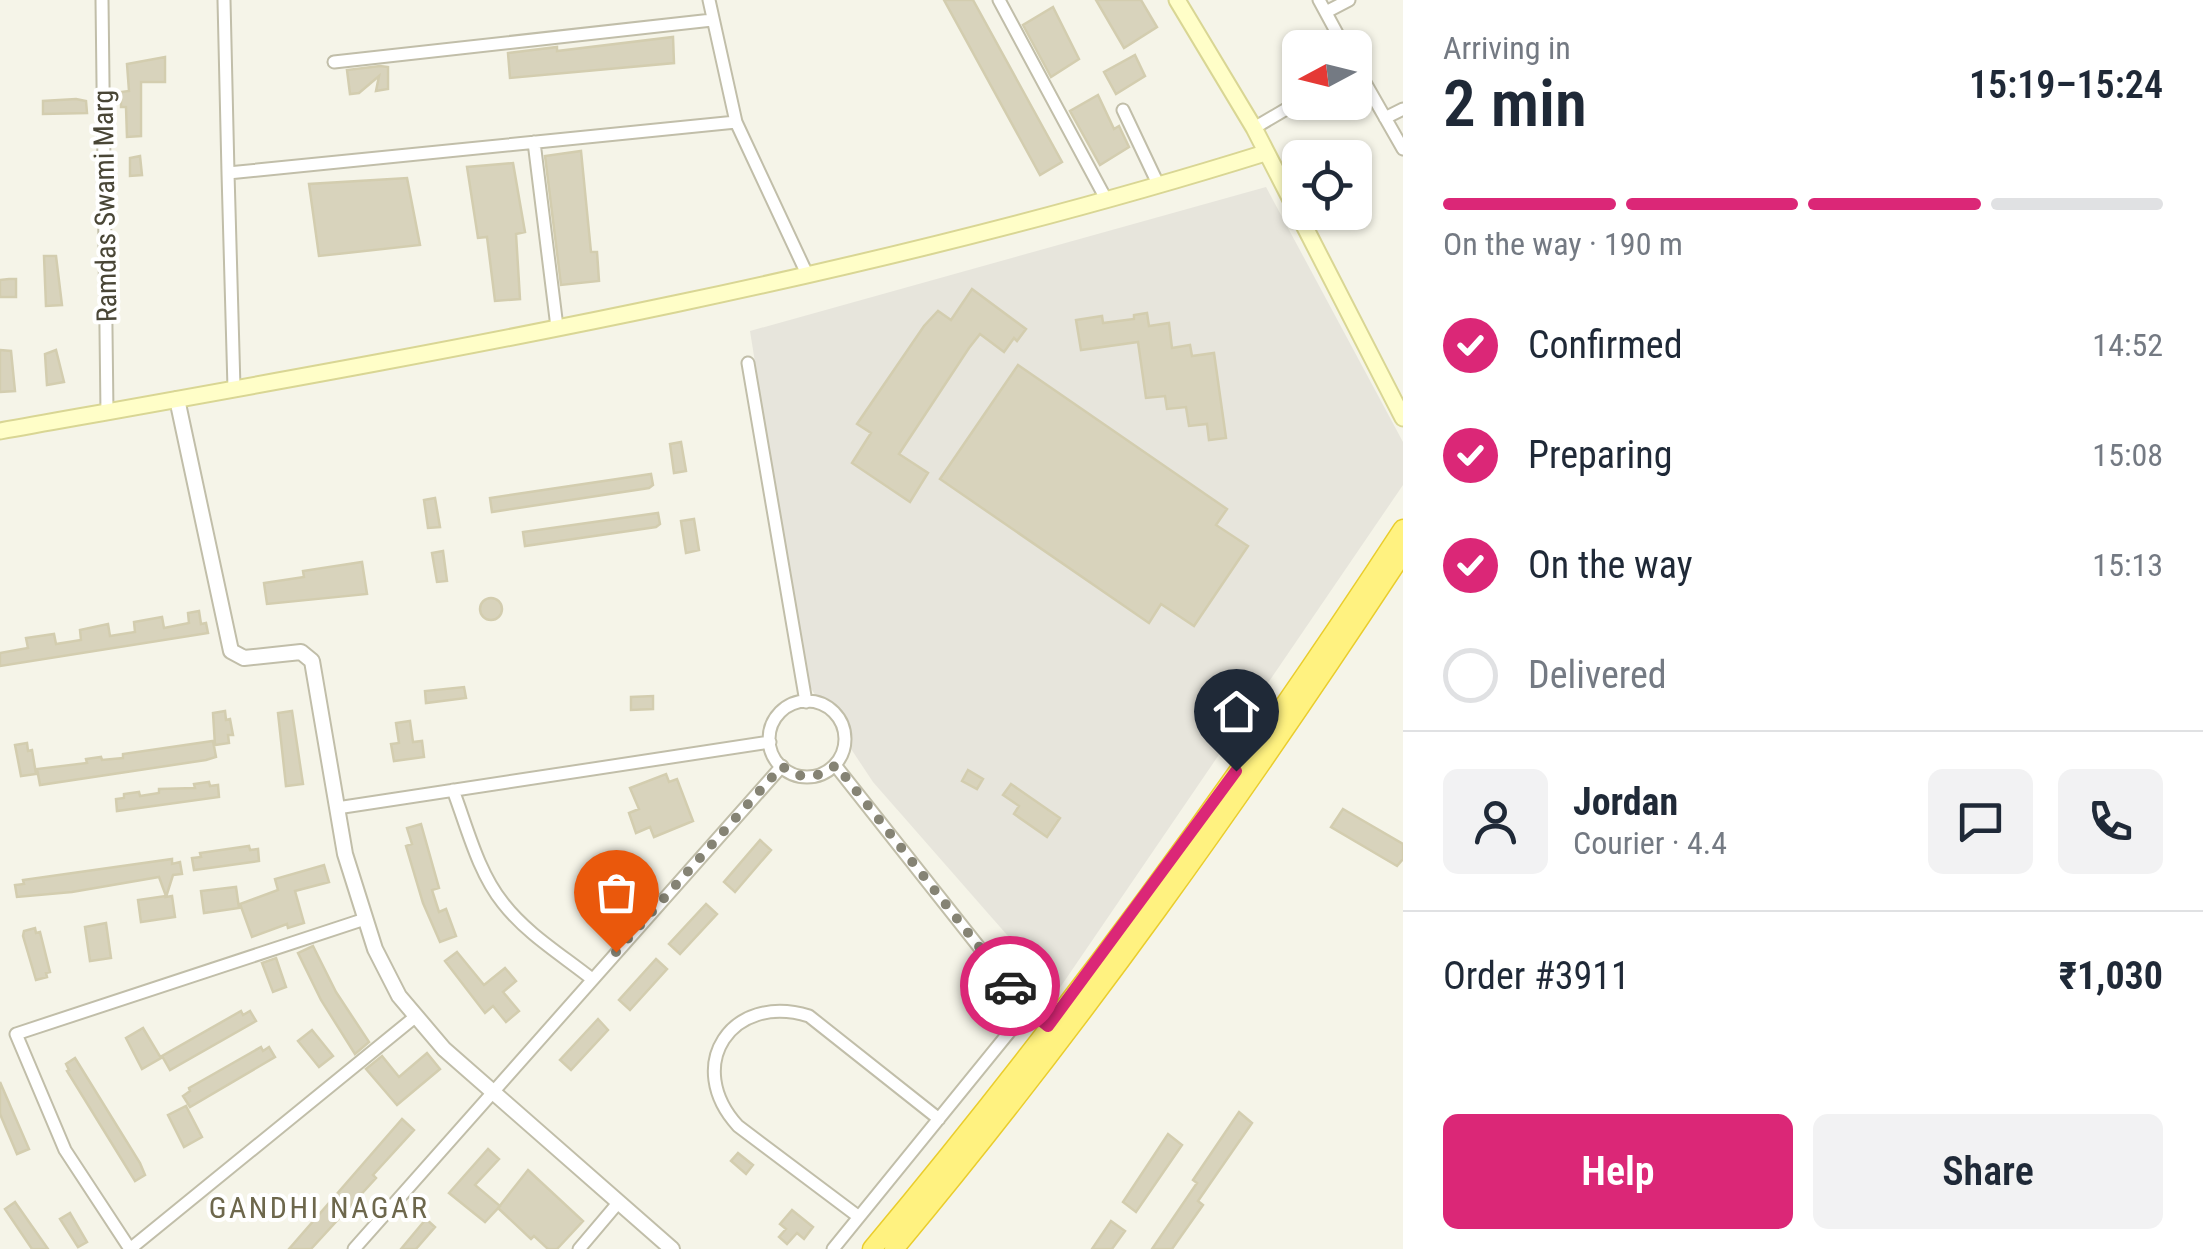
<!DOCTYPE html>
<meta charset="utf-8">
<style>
body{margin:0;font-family:"Roboto Condensed",sans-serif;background:#f2f2f3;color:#1f2937;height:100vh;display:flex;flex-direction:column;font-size:38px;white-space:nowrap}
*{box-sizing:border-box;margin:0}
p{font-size:32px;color:#747a83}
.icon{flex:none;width:55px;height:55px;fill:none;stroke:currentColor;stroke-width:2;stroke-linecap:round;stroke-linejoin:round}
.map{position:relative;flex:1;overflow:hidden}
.details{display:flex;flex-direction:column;background:#fff;width:800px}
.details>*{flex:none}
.needle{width:65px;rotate:263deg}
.buttons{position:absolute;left:1282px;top:30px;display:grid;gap:20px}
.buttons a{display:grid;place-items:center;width:90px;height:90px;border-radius:15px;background:#fff;box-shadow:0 2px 8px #0004;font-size:50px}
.pin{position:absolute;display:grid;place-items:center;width:85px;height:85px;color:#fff;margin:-102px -42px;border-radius:50% 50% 50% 0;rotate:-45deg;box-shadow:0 0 10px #0007}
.pin .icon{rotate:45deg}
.courier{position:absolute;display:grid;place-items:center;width:100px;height:100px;margin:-50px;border:8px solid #db2777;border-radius:50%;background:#fff;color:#222;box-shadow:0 2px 12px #0007}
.head em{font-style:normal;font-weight:600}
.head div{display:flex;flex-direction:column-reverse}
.head{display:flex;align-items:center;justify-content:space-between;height:170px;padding:0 40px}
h1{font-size:65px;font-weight:600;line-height:75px}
.bar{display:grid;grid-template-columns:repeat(4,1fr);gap:15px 10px;align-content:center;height:120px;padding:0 40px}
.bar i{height:12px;border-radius:8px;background:#e0e1e3}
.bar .on{background:#db2777}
.bar p{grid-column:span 4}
.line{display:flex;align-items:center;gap:25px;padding:0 40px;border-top:2px solid #e0e1e3}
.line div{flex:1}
.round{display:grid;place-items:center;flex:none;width:105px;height:105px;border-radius:15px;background:#f2f2f3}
ol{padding:0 40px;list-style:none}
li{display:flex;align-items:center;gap:30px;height:110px}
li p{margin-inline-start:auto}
li .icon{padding:10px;border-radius:50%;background:#db2777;color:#fff;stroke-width:4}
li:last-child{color:#747a83}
li i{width:55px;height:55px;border:5px solid #e0e1e3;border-radius:50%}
.action{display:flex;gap:20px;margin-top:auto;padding:20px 40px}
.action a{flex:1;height:115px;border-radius:15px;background:#db2777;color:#fff;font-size:40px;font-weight:600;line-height:115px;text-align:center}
.action a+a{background:#f2f2f3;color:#1f2937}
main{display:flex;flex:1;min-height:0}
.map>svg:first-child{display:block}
.industrial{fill:#e7e5dc}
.building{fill:#d8d3bc;stroke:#d3cdaf;stroke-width:2.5}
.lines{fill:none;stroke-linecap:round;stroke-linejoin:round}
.minor-casing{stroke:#c1bea9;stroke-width:15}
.tertiary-casing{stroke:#c1bea9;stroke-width:18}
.secondary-casing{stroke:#d9d694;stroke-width:19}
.trunk-casing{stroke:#eacd2d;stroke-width:21}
.minor{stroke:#fff;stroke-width:11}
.tertiary{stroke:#fff;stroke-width:14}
.secondary{stroke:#fffec8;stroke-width:15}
.trunk{stroke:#fff280;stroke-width:18}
.done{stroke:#858374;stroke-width:10;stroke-dasharray:0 18}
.route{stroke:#db2777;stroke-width:12}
.labels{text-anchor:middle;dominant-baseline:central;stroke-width:8;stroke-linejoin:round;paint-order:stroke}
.street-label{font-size:28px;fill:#494636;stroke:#fff}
.neighbourhood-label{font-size:30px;letter-spacing:2.5px;fill:#6d674c;stroke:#fff}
</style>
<main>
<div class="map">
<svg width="1403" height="1249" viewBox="0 0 1403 1249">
<rect width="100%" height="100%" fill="#f5f4e8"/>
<path class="industrial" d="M1266,187L1403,442V485L1057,992L873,782L806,681L750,331Z"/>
<path class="building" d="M944,0H973L1062,162L1040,175Z
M1096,0H1141L1157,27L1124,48Z
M1053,7L1079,59L1051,77L1023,25Z
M673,37L674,63L510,78L508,53L557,47V51Z
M1135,55L1145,76L1116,94L1104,72Z
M165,57V82H141V136L127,137L126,107H121V92L129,91L127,64Z
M380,66L388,67V89L376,91L379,76L359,93L350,94L347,70Z
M1098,95L1114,129L1119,126L1129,147L1100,165L1070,111Z
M76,99L86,101L87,113L43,114V101Z
M581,151L591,252H597L599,281L561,285L545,156Z
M140,156L142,175L130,176V158Z
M513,163L525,232L516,234L520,299L495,301L487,237L478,238L467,167Z
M407,178L420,245L319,256L309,184Z
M44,256H56L62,305L46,306Z
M9,279H16V297H0V280Z
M972,289L1026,329L1017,341L1014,338L1004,352L980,334L969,348L899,454L928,473L910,502L852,463L871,433L857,424L924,326L938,311L951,320Z
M1147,313L1149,326L1169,323L1172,348L1190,345L1192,356L1214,353L1226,438L1209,440L1207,424L1189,426L1186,407L1167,409L1165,396L1146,398L1138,342L1081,350L1076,320L1102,316L1103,323L1134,319V315Z
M0,350L11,351L15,391L0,392Z
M56,350L64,382L47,385L45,354Z
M1018,365L1227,509L1216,525L1248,546L1194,626L1161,604L1149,623L940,479Z
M681,442L686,471L674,473L670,444Z
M651,474L653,485L649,488L492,512L490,498Z
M435,498L440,527L428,528L424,500Z
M658,513L660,524L656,527L525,546L523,532Z
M694,519L699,550L686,553L681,521Z
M443,551L447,581L437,582L432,553Z
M362,562L367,594L267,604L264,583L304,577L303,571Z
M480 609a11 11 0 1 1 22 0a11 11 0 1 1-22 0Z
M199,611L201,624L206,623L208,633L0,666V653L28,648L26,638L54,634L56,644L81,640L80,630L108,624L110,636L135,632L134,622L162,617L164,628L189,623L188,613Z
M464,687L466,698L426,703L425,691Z
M653,696V709L631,710V697Z
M225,711L226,720L230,719L233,735H228L229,743L215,745L213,713Z
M292,711L303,784L286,786L278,713Z
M410,721L413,742L422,741L424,757L394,761L391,744L399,743L396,723Z
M213,741L216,757L206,760L40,785L37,769L87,763L86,759L101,757L102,760L123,758V754Z
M27,743L28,751L32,750L36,774L21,776L15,745Z
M968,770L983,779L977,789L962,781Z
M666,774L669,782L677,779L693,821L654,837L650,827L636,833L629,813L639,809L630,788Z
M209,782L210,786L218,785L219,797L117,811L116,799L124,798V794L139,792L140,796L159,793V789L195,788L194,784Z
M1011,784L1060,818L1047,837L1014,814L1019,806L1003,795Z
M1343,809L1403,844V859L1397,866L1331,827Z
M421,824L439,888L432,890L439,912L446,909L456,936L440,942L423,903L406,846L412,844L407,828Z
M760,840L771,850L735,892L724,882Z
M249,846L250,850L258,849L259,861L194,870L192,858L201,857L200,853Z
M172,859V864L180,862L182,874L173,875L166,897L172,896L175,917L141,922L138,900L166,896L159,877L72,892L17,897L15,885L24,884L23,880Z
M324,865L329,882L295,891L304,923L288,928L287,924L252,937L240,904L278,890L275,879Z
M236,887L239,908L204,913L201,891Z
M706,904L717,914L680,954L669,944Z
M106,923L111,958L90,961L85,927Z
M35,928L36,933L40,932L50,972L46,973L47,977L36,980L23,936L24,931Z
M313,946L336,992L369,1042L355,1054L321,1000L298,953Z
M457,952L484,985L505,968L516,981L503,992L519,1011L506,1022L493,1006L485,1013L445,961Z
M276,958L286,987L273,992L262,963Z
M656,959L667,969L630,1010L619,1000Z
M241,1011L243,1015L250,1011L256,1021L170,1070L162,1056Z
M598,1019L608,1030L571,1070L560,1060Z
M143,1028L161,1058L142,1069L126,1038Z
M312,1030L333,1056L319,1067L298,1041Z
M261,1047L263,1051L269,1047L275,1057L190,1107L183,1096L190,1091L189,1088Z
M427,1053L440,1069L397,1105L366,1069L382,1056L399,1077Z
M75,1058L140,1163L145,1175L135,1181L67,1071L69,1070L66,1064Z
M0,1082L29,1149L17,1154L0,1114Z
M186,1106L202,1137L184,1147L168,1115Z
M1239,1112L1252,1123L1198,1201L1203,1205L1172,1249H1152L1197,1183L1193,1180Z
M402,1119L414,1130L373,1175L376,1178L311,1249H289Z
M1168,1134L1182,1145L1136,1212L1123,1202Z
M488,1149L499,1159L475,1185L500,1206L485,1222L449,1193Z
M738,1153L753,1165L746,1174L731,1161Z
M528,1170L583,1221L557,1249H548L534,1236L531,1239L498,1208Z
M15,1202L48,1249H32L5,1209Z
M792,1210L813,1227L804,1239L797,1233L787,1244L779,1237L786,1229L780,1224Z
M70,1213L87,1242L78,1247L60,1219Z
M426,1219L435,1227L416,1249H401Z
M1111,1221L1125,1231L1112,1249H1092Z"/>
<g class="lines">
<g class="minor-casing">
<path id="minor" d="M102,0L107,412
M224,0L228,173
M709,0L736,122
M999,0L1106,199
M1319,0L1345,48
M1326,12L1349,0
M334,62L712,20
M1355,65L1403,149
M1123,110L1159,186
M1385,118L1403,109
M1254,128L1300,101
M534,142L557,327
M748,363L806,702
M234,388L228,173L736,122L807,274
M769 739a38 38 0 1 1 76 0a38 38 0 1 1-76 0Z
M835,765L1028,1009
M453,790C467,827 478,872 503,903C527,934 562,955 592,979
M337,808L770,742
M859,1217L738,1126C683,1066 731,992 809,1016L939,1119
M130,1249L65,1150L16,1034L365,919
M130,1249L415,1017
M354,1249L782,766
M579,1249L618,1203
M833,1249L1028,1009L1049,1026"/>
</g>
<g class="tertiary-casing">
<path id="tertiary" d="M177,399L231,651L244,658L301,652L312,661L345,854L375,949L399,996L444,1049L672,1249"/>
</g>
<g class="secondary-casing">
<path id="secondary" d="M1177,0L1254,128L1403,418
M0,431C424,355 853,282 1265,153"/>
</g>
<g class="trunk-casing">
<path id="trunk" d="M872,1249C1063,1020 1240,778 1403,529
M894,1249C1078,1029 1245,793 1403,553"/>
</g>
<use href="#minor" class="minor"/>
<use href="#tertiary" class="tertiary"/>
<use href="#secondary" class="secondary"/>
<use href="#trunk" class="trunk"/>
</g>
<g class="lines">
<path class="done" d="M616,952L782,766C800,781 818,779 836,765L1010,986"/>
<path class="route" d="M1010,986L1028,1010L1048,1026L1236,771"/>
</g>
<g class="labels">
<g class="street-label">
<text transform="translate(105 206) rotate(-91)">Ramdas Swami Marg</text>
</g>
<g class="neighbourhood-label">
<text x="319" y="1207">GANDHI NAGAR</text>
</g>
</g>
</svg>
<div class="buttons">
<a><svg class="needle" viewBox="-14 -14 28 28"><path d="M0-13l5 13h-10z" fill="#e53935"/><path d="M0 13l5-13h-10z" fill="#747a83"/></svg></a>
<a><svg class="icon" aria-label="locate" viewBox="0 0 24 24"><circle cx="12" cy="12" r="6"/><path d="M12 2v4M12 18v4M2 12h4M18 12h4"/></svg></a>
</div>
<div class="pin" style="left:616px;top:952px;background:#ea580c"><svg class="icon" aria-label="bag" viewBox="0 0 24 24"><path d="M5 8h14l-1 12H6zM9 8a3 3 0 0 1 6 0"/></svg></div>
<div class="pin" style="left:1236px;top:771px;background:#1f2937"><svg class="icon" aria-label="home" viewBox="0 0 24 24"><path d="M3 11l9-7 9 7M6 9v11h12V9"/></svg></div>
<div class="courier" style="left:1010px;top:986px"><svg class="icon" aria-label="car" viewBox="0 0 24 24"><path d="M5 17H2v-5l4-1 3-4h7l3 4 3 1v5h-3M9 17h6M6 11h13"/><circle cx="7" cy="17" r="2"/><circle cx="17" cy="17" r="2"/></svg></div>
</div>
<section class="details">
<div class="head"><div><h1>2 min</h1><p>Arriving in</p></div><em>15:19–15:24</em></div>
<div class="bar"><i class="on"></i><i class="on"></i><i class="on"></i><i></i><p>On the way · 190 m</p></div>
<ol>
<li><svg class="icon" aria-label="check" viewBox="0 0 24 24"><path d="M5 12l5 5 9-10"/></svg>Confirmed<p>14:52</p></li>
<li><svg class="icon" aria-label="check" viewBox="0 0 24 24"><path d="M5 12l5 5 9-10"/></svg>Preparing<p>15:08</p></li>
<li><svg class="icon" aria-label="check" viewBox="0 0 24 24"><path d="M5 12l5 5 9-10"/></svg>On the way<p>15:13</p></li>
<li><i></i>Delivered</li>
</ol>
<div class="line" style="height:180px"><a class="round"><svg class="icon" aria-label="person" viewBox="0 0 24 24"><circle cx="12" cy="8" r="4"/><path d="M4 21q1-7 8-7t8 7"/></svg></a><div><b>Jordan</b><p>Courier · 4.4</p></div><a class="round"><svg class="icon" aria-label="chat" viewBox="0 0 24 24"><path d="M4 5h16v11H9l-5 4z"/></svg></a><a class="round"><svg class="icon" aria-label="phone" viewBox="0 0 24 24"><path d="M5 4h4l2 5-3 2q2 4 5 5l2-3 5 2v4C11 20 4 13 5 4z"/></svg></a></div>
<div class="line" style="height:130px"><div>Order #3911</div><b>₹1,030</b></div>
<div class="action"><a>Help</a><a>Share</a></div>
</section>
</main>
